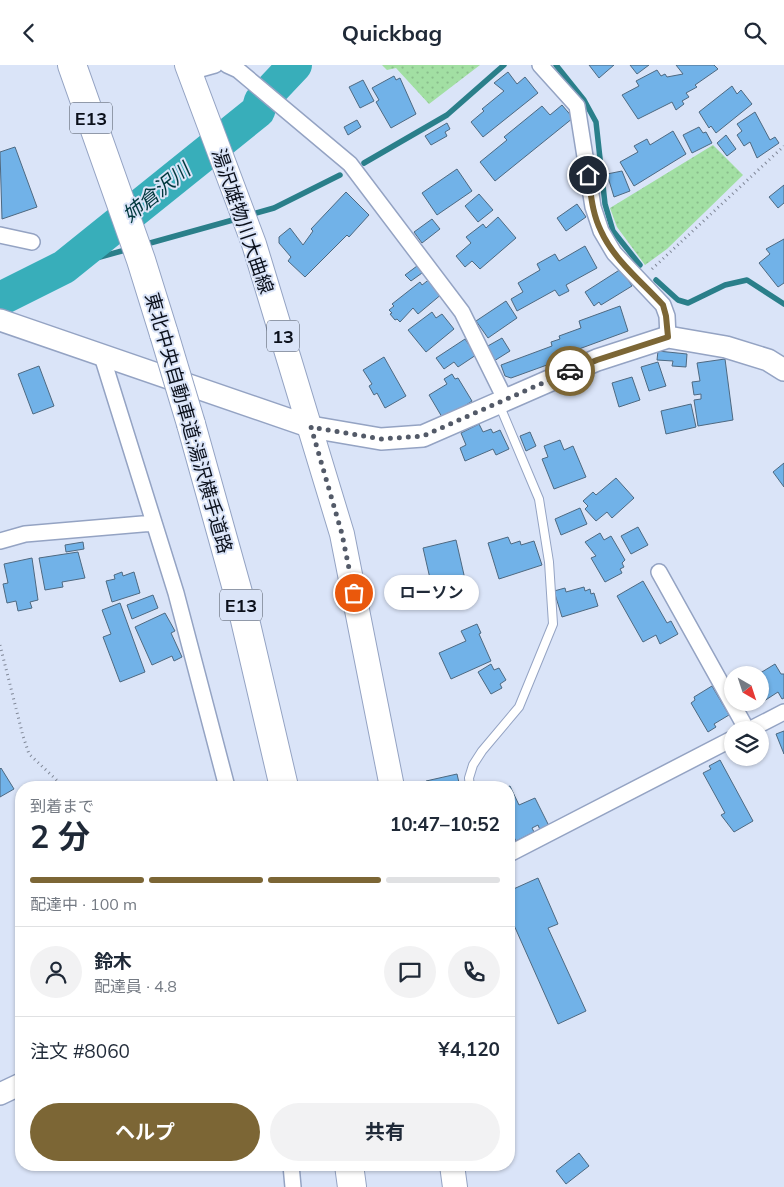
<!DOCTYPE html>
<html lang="ja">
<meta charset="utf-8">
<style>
body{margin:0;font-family:Mulish,"Noto Sans JP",sans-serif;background:#f2f2f3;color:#1f2937;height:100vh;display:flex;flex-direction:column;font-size:19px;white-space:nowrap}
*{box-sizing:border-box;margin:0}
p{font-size:16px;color:#747a83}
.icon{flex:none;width:28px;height:28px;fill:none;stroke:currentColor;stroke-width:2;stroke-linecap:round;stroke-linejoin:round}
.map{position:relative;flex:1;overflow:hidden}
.drawer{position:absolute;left:15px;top:716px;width:500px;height:390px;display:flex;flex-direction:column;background:#fff;border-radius:20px;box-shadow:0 1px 4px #0004}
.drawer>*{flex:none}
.needle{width:32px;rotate:141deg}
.buttons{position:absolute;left:724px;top:601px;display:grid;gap:10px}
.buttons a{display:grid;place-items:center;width:45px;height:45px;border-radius:50%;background:#fff;box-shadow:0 1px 4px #0004;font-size:25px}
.pin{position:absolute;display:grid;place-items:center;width:42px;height:42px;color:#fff;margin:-21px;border:2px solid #fff;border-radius:50%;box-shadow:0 1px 5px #0007}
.courier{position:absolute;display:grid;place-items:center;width:50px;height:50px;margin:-25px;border:4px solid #7c6635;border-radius:50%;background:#fff;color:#222;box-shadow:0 1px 6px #0007}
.bubble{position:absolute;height:35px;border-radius:18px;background:#fff;box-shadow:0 1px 4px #0004;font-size:16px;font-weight:700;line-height:35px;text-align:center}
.summary em{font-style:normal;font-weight:700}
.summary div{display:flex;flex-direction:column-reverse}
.summary{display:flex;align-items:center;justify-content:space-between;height:85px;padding:0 15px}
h1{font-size:32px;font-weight:700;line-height:38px}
.bar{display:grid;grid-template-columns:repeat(4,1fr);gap:8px 5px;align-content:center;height:60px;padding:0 15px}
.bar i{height:6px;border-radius:4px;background:#e0e1e3}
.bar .active{background:#7c6635}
.bar p{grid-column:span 4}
.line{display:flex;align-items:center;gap:12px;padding:0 15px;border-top:1px solid #e0e1e3}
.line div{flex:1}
.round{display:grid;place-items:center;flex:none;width:52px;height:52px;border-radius:26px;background:#f2f2f3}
.action{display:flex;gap:10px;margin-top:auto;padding:10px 15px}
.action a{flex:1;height:58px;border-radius:30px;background:#7c6635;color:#fff;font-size:20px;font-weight:700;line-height:58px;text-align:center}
.action a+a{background:#f2f2f3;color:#1f2937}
header{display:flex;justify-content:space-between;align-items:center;height:65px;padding:0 15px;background:#fff;font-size:22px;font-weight:700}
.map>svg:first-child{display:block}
.grass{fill:url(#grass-dots)}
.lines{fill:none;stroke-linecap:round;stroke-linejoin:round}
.stream{stroke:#2a7f8a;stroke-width:5.5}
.river{stroke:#38aeba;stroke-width:34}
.building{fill:#71b2e8;stroke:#4e6981}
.lane-casing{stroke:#94a3c3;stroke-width:10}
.street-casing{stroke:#94a3c3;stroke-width:18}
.secondary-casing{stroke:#94a3c3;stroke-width:24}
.primary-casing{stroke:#94a3c3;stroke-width:26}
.highway-casing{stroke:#94a3c3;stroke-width:30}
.path{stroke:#808898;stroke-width:3;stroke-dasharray:1 4;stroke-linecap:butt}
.lane{stroke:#fff;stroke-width:8}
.street{stroke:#fff;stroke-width:15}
.secondary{stroke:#fff;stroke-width:21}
.primary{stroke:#fff;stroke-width:24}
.highway{stroke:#fff;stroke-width:28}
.highway-bridge-casing{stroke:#94a3c3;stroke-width:30;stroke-linecap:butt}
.highway-bridge{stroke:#fff;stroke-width:28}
.done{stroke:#535a68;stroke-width:5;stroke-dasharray:0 9}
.route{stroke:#7c6635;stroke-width:6}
.labels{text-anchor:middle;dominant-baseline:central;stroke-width:4;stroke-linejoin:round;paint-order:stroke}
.shield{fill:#dae4f8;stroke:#49505d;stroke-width:1}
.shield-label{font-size:18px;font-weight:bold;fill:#0b101b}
.street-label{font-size:19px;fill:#0b101b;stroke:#dae4f8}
.water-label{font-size:20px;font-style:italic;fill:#00383d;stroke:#dae4f8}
</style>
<header><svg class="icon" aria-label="back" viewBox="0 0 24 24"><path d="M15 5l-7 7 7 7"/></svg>Quickbag<svg class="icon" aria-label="search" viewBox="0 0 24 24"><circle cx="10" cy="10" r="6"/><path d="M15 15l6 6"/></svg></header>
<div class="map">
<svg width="784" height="1122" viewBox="0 0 784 1122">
<defs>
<pattern id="grass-dots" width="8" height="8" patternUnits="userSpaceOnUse" patternTransform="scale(1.25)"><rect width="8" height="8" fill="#a2dfa3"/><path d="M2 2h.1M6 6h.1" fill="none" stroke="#8abe8c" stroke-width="1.8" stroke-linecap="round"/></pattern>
</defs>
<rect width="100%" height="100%" fill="#dae4f8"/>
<path class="grass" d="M382,0H480L429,39L396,3L387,5Z
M713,80L743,110L667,184L645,200L617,162L610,143Z"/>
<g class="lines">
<path class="stream" d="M556,0L584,35L596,57L605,139L613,166L640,200
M364,98L447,50L504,0
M249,150L274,143L340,110
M143,180L240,153
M64,202L129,184
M656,215L678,235L688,238L725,220L747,215L784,239"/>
<path class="river" d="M0,234L64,202L258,46L261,36L295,0"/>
</g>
<path class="building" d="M589,0H614L599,13Z
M630,0H649L637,9Z
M676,0H714L718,4L695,20L697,22L686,28L689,32L682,36L684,39L676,45L672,37L638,54L622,30L639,21L636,16L657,5L661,11L665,9L667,12L683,9Z
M508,7L517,19L525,12L538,28L483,72L471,57L484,46L482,44L504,26L494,18Z
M394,11L396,15L400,13L416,49L391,63L376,37L379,35L372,23Z
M363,15L374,36L360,43L349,22Z
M732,21L737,29L741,25L752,39L716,68L711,61L709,63L699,47Z
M562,40L573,53L495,116L480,97L507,75L504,72L542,41L550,50Z
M755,47L770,75L775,72L779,78L757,93L750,77L744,81L737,70L742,66L737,59Z
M357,55L361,62L348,70L344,62Z
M447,58L450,64L445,67L447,71L431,80L425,71Z
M699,62L703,68L706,67L712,78L692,88L683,70Z
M673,66L686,89L634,121L620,97L638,87L634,81L647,74L650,80Z
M726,70L736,84L727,91L717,78Z
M15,82L37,142L2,154L0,87Z
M457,104L472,126L437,150L422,128Z
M622,106L630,126L614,132L607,109Z
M784,120V138L778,143L769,132Z
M346,127L369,150L349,172L347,170L305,212L288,196L291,192L279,178V172L290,163L303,180L313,166L311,164Z
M479,129L493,145L478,157L465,141Z
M577,139L586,152L566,166L557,153Z
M498,152L516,173L480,204L472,196L465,202L456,191L471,178L466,172L483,159L486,163Z
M432,154L440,164L422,178L414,167Z
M784,174V218L778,222L759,198L770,189L766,184Z
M585,181L597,203L566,220L569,226L559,231L555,225L517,246L511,234L523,227L518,218L540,205L537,199L555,189L559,196Z
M417,201L422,208L411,216L405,210Z
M621,204L632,221L601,240L599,237L594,241L585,227Z
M431,213L443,228L418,249L413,243L400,257L397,254L395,255L390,249L392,248L389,245L394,241L392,239L420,217L422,220Z
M506,236L517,253L488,273L476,256Z
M620,241L628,266L568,288L569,292L511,313L505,311L501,300L552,281L551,277L560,274L559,271L581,263L579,256Z
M432,247L436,253L442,249L454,264L426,287L408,265Z
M502,273L510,286L494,296L486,282Z
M465,274L476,290L458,302L454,297L444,304L436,293Z
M658,286L687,289L686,302L672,301L673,296L657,295Z
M384,292L406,331L385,343L377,328L374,330L369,321L372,319L363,305Z
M725,294L733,355L698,361L694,335L701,334V329L694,330L692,317L700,316L697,298Z
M658,297L666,321L649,326L641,302Z
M39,301L54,341L33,349L18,309Z
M452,309L455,314L458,313L472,336L450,351L448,348L442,352L429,330L447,319L444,314Z
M632,312L640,335L619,342L612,318Z
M691,339L696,362L666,369L661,346Z
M479,359L483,367L491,364L493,368L500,365L509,384L496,390L493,384L465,396L460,383L466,380L461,368Z
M530,367L536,381L526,386L520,371Z
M560,375L564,385L573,381L586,412L554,424L542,394L548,392L544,381Z
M784,398V422L773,407Z
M616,413L634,433L612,453L607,447L596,456L585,444L588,441L583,436L593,427L596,430Z
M580,443L587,459L561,470L555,454Z
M638,462L648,480L631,489L621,471Z
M600,468L604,475L611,471L625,495L622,498L624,502L620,504L622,508L605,517L591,493L596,491L585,477Z
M508,472L511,479L520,476L521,480L534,476L542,500L499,514L488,478Z
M456,475L467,523L434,531L423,483Z
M83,477L84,484L66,487L65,480Z
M78,487L85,513L62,517L63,522L45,525L39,493Z
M32,493L38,535L30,537L32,543L18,546L16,536L7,538L3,519L8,518L4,499Z
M122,507L123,511L134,507L140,528L112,537L106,516L115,514L114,510Z
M643,516L667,558L671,556L678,569L660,579L656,570L643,577L617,531Z
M584,522L585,526L590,524L591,529L594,528L598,541L562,552L554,526L565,523L566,527Z
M153,530L158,543L132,554L127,540Z
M120,538L145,607L120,617L103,572L111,569L102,545Z
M165,548L175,566L171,568L182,592L174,596L172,591L152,600L135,562Z
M477,559L481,568L479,569L491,596L451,614L439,588L466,576L461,566Z
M491,599L494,605L499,603L506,615L500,619L502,623L491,629L478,607Z
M775,599L781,609H784V633L782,634L778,627L764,636L760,635V610H757Z
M712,621L729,650L714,659L716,662L708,667L691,638L695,635L694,632Z
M784,666V689L776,669Z
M720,695L753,756L734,767L721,750L725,748L703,708L711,704L709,701Z
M1,703L14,724L0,732V704Z
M457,709L460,722H427L426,716Z
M510,721L519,740L535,733L549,761L540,765L538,760L532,763L534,767L516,776L509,763L507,722Z
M538,813L558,859L548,863L586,946L558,959L509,849V826Z
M579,1088L589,1101L566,1119L556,1106Z"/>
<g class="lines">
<g class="lane-casing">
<path id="lane" d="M470,722L469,713L473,700L482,686L519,642L553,559L549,497L539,434L499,339"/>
</g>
<g class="street-casing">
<path id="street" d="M227,0L238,5L350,99L462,247L505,334
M540,0L577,41L593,142L601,166L614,188L663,240L667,251L668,272
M190,7L215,0
M0,170L32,177
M101,288L176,528L227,722
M0,476L25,469L154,458
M659,507L747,665
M749,665L784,647
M509,789L732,674
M291,1100L293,1122"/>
</g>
<g class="secondary-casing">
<path id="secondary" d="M0,255L311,362L381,374L423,371L597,295L668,272L726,282L768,295L784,305
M0,1029L21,1019"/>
</g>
<g class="primary-casing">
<path id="primary" d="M187,0L254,179L342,469L392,722
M452,1100L455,1122"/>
</g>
<g class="highway-casing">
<path id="highway" d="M72,0L141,195L164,269
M191,359L242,542L284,722
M349,1100L352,1122"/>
</g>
<path class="path" d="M652,204L784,81
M0,580L23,671L29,689L64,722"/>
<use href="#lane" class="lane"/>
<use href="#street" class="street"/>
<use href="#secondary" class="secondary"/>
<use href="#primary" class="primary"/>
<use href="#highway" class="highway"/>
<g class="highway-bridge-casing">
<path id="highway-bridge" d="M164,269L191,359"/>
</g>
<use href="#highway-bridge" class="highway-bridge"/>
</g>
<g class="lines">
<path class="done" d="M354,528L342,469L311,362L381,374L423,371L570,306"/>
<path class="route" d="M570,306L597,295L668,272L666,251L663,240C642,217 614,195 601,166C592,148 591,129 588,110"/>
</g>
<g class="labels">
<g class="shield">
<rect x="70" y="37.5" width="42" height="31" rx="4"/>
<rect x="267" y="255.5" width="32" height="31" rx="4"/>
<rect x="220" y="524.5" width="42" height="31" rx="4"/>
</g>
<g class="shield-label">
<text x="91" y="53">E13</text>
<text x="283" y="271">13</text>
<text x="241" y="540">E13</text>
</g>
<g class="street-label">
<text transform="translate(243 156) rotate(71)">湯沢雄物川大曲線</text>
<text transform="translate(189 358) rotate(74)">東北中央自動車道;湯沢横手道路</text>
</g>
<g class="water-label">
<text transform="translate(156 127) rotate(-39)">姉倉沢川</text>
</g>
</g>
</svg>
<div class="buttons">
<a><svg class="needle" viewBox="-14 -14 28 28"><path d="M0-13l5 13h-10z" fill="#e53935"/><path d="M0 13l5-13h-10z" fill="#747a83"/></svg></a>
<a><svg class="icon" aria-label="layers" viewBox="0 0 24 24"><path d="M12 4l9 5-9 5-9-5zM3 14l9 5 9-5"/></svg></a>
</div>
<div class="pin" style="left:354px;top:528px;background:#ea580c"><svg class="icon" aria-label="bag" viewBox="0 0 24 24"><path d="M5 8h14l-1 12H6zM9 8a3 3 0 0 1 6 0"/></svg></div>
<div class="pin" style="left:588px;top:110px;background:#1f2937"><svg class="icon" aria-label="home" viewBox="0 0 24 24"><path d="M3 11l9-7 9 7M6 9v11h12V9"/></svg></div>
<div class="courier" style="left:570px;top:306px"><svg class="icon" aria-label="car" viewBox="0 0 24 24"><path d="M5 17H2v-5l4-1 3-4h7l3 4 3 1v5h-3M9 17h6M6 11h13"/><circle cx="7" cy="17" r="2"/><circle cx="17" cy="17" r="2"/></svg></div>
<div class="bubble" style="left:384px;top:510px;width:95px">ローソン</div>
<section class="drawer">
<div class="summary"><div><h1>2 分</h1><p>到着まで</p></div><em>10:47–10:52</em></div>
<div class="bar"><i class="active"></i><i class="active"></i><i class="active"></i><i></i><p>配達中 · 100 m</p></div>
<div class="line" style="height:90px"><a class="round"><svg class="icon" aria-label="person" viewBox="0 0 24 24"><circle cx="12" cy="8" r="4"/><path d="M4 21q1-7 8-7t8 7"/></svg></a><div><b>鈴木</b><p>配達員 · 4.8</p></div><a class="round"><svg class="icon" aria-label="chat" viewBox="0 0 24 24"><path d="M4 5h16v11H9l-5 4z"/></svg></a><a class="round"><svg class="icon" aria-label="phone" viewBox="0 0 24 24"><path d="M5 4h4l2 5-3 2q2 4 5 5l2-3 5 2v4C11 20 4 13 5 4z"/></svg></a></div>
<div class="line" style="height:65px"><div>注文 #8060</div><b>¥4,120</b></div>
<div class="action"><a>ヘルプ</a><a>共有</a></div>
</section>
</div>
